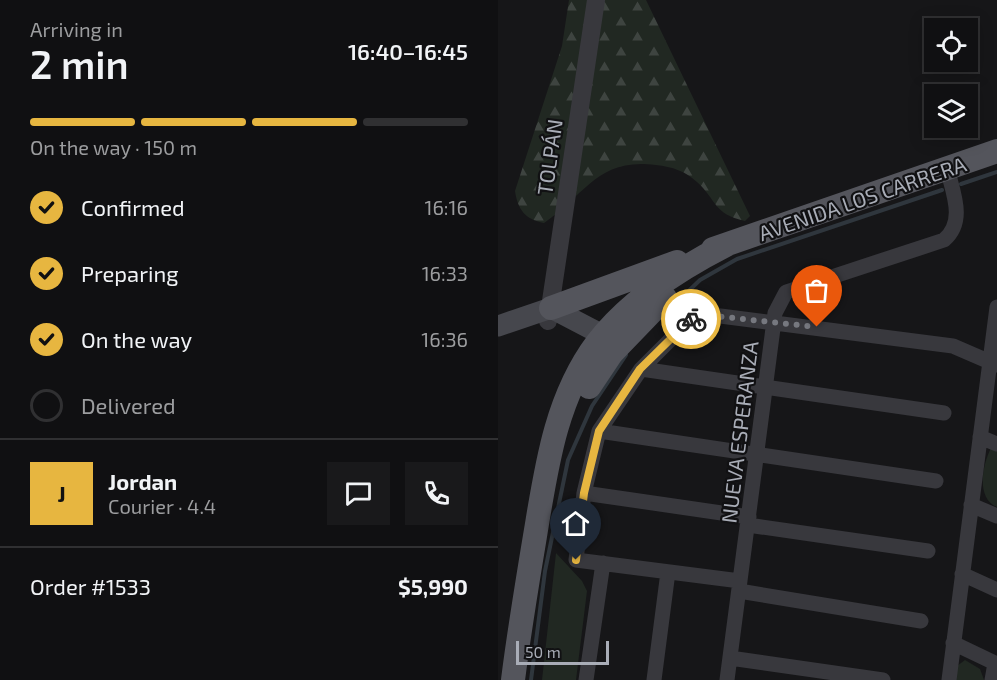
<!DOCTYPE html>
<meta charset="utf-8">
<style>
body{margin:0;font-family:"Exo 2",sans-serif;background:#19191b;color:#f1f3f6;height:100vh;display:flex;flex-direction:column;font-size:22px;white-space:nowrap}
*{box-sizing:border-box;margin:0}
p{font-size:20px;color:#9c9d9f}
.icon{flex:none;width:33px;height:33px;fill:none;stroke:currentColor;stroke-width:2;stroke-linecap:round;stroke-linejoin:round}
.map{position:relative;flex:1;overflow:hidden}
.panel{display:flex;flex-direction:column;background:#101012;width:498px}
.panel>*{flex:none}
.fabs{position:absolute;left:426px;top:18px;display:grid;gap:12px}
.fabs a{display:grid;place-items:center;width:54px;height:54px;border-radius:0px;background:#101012;box-shadow:0 3px 15px #0003,0 0 0 2px #303032;font-size:30px}
.scale{position:absolute;left:18px;bottom:15px;width:93px;box-sizing:border-box;padding-left:6px;border:3px solid #a9adb7;border-top:0;font-size:16px;line-height:21px;white-space:nowrap;color:#a9adb7;-webkit-text-stroke:4px #111113;paint-order:stroke}
.pin{position:absolute;display:grid;place-items:center;width:51px;height:51px;color:#fff;margin:-62px -26px;border-radius:50% 50% 50% 0;rotate:-45deg;box-shadow:0 0 6px #0007}
.pin .icon{rotate:45deg}
.courier{position:absolute;display:grid;place-items:center;width:60px;height:60px;margin:-30px;border:4px solid #e7b640;border-radius:50%;background:#fff;color:#222;box-shadow:0 2px 8px #0007}
.summary em{font-style:normal;font-weight:600}
.summary div{display:flex;flex-direction:column-reverse}
.summary{display:flex;align-items:center;justify-content:space-between;height:102px;padding:0 30px}
h1{font-size:39px;font-weight:600;line-height:45px}
.bar{display:grid;grid-template-columns:repeat(4,1fr);gap:9px 6px;align-content:center;height:72px;padding:0 30px}
.bar i{height:8px;border-radius:4px;background:#303032}
.bar .selected{background:#e7b640}
.bar p{grid-column:span 4}
.line{display:flex;align-items:center;gap:15px;padding:0 30px;border-top:2px solid #303032}
.line div{flex:1}
.round{display:grid;place-items:center;flex:none;width:63px;height:63px;border-radius:0px;background:#19191b}
ol{padding:0 30px;list-style:none}
li{display:flex;align-items:center;gap:18px;height:66px}
li p{margin-inline-start:auto}
li .icon{padding:6px;border-radius:50%;background:#e7b640;color:#111;stroke-width:4}
li:last-child{color:#9c9d9f}
li i{width:33px;height:33px;border:3px solid #303032;border-radius:50%}
main{display:flex;flex:1;min-height:0}
.map>svg:first-child{display:block}
.forest{fill:url(#forest-firs)}
.park{fill:#212822}
.lines{fill:none;stroke-linecap:round;stroke-linejoin:round}
.stream{stroke:#2f363d;stroke-width:4}
.minor{stroke:#38383d;stroke-width:15}
.tertiary{stroke:#38383d;stroke-width:18}
.secondary{stroke:#46474d;stroke-width:21}
.primary{stroke:#54555c;stroke-width:24}
.done{stroke:#76787f;stroke-width:6;stroke-dasharray:0 10.8}
.route{stroke:#e7b640;stroke-width:8}
.labels{text-anchor:middle;dominant-baseline:central;stroke-width:4.5;stroke-linejoin:round;paint-order:stroke}
.street-label{font-size:21px;fill:#a9adb7;stroke:#111113}
</style>
<main>
<section class="panel">
<div class="summary"><div><h1>2 min</h1><p>Arriving in</p></div><em>16:40–16:45</em></div>
<div class="bar"><i class="selected"></i><i class="selected"></i><i class="selected"></i><i></i><p>On the way · 150 m</p></div>
<ol>
<li><svg class="icon" aria-label="check" viewBox="0 0 24 24"><path d="M5 12l5 5 9-10"/></svg>Confirmed<p>16:16</p></li>
<li><svg class="icon" aria-label="check" viewBox="0 0 24 24"><path d="M5 12l5 5 9-10"/></svg>Preparing<p>16:33</p></li>
<li><svg class="icon" aria-label="check" viewBox="0 0 24 24"><path d="M5 12l5 5 9-10"/></svg>On the way<p>16:36</p></li>
<li><i></i>Delivered</li>
</ol>
<div class="line" style="height:108px"><b class="round" style="background:#e7b640;color:#111">J</b><div><b>Jordan</b><p>Courier · 4.4</p></div><a class="round"><svg class="icon" aria-label="chat" viewBox="0 0 24 24"><path d="M4 5h16v11H9l-5 4z"/></svg></a><a class="round"><svg class="icon" aria-label="phone" viewBox="0 0 24 24"><path d="M5 4h4l2 5-3 2q2 4 5 5l2-3 5 2v4C11 20 4 13 5 4z"/></svg></a></div>
<div class="line" style="height:78px"><div>Order #1533</div><b>$5,990</b></div>
</section>
<div class="map">
<svg width="499" height="680" viewBox="0 0 499 680">
<defs>
<pattern id="forest-firs" width="22" height="20" patternUnits="userSpaceOnUse" patternTransform="scale(1.5)"><rect width="22" height="20" fill="#212822"/><path d="M5 1l3.5 6h-7zM16 11l3.5 6h-7z" fill="#3e4440"/></pattern>
</defs>
<rect width="100%" height="100%" fill="#161618"/>
<path class="forest" d="M71,0H148L252,216L247,221C215,214 219,200 199,182C187,171 175,167 158,165C100,157 88,194 46,223C27,219 20,210 17,191L64,46Z"/>
<path class="park" d="M493,448L499,451V507C478,498 484,466 493,448Z
M58,553L84,581L89,591L78,680H44Z
M467,660L482,669L486,680H457L459,666Z"/>
<g class="lines">
<path class="stream" d="M463,184L499,172
M173,308L202,280L239,259L444,190
M33,680L47,571L70,460L94,406L128,355"/>
<path class="minor" d="M143,369L446,413
M101,431L438,481
M482,437L499,444
M86,493L251,517
M473,505L499,516
M250,525L430,551
M464,574L499,590
M242,581L78,560L86,493L101,431L143,369L199,313L455,346L499,365
M241,591L423,621
M455,643L499,664
M232,658L385,680
M88,680L105,563
M156,680L170,572
M229,680L277,313L288,292L446,240C468,221 455,193 449,168
M451,680L499,307
M494,680L497,663"/>
<path class="tertiary" d="M50,321L98,0"/>
<path class="secondary" d="M0,326L53,308L120,343"/>
<path class="primary" d="M215,249L499,151
M53,308L179,262
M91,387L113,354L167,298
M15,680C21,632 29,584 37,536C48,470 57,399 99,343C132,300 181,269 228,245"/>
</g>
<g class="lines">
<path class="done" d="M193,319L199,314L319,327"/>
<path class="route" d="M78,560L86,493L101,431L142,369L193,319"/>
</g>
<g class="labels">
<g class="street-label">
<text transform="translate(51 157) rotate(-82)">TOLPÁN</text>
<text transform="translate(364 198) rotate(-19)">AVENIDA LOS CARRERA</text>
<text transform="translate(241 432) rotate(-83)">NUEVA ESPERANZA</text>
</g>
</g>
</svg>
<div class="fabs">
<a><svg class="icon" aria-label="locate" viewBox="0 0 24 24"><circle cx="12" cy="12" r="6"/><path d="M12 2v4M12 18v4M2 12h4M18 12h4"/></svg></a>
<a><svg class="icon" aria-label="layers" viewBox="0 0 24 24"><path d="M12 4l9 5-9 5-9-5zM3 14l9 5 9-5"/></svg></a>
</div>
<div class="scale">50 m</div>
<div class="pin" style="left:319px;top:327px;background:#ea580c"><svg class="icon" aria-label="bag" viewBox="0 0 24 24"><path d="M5 8h14l-1 12H6zM9 8a3 3 0 0 1 6 0"/></svg></div>
<div class="pin" style="left:78px;top:560px;background:#1f2937"><svg class="icon" aria-label="home" viewBox="0 0 24 24"><path d="M3 11l9-7 9 7M6 9v11h12V9"/></svg></div>
<div class="courier" style="left:193px;top:319px"><svg class="icon" aria-label="bike" viewBox="0 0 24 24"><circle cx="6" cy="16" r="4"/><circle cx="18" cy="16" r="4"/><path d="M6 16l4-8h5l3 8M10 8l3 8H6M13 5h3"/></svg></div>
</div>
</main>
